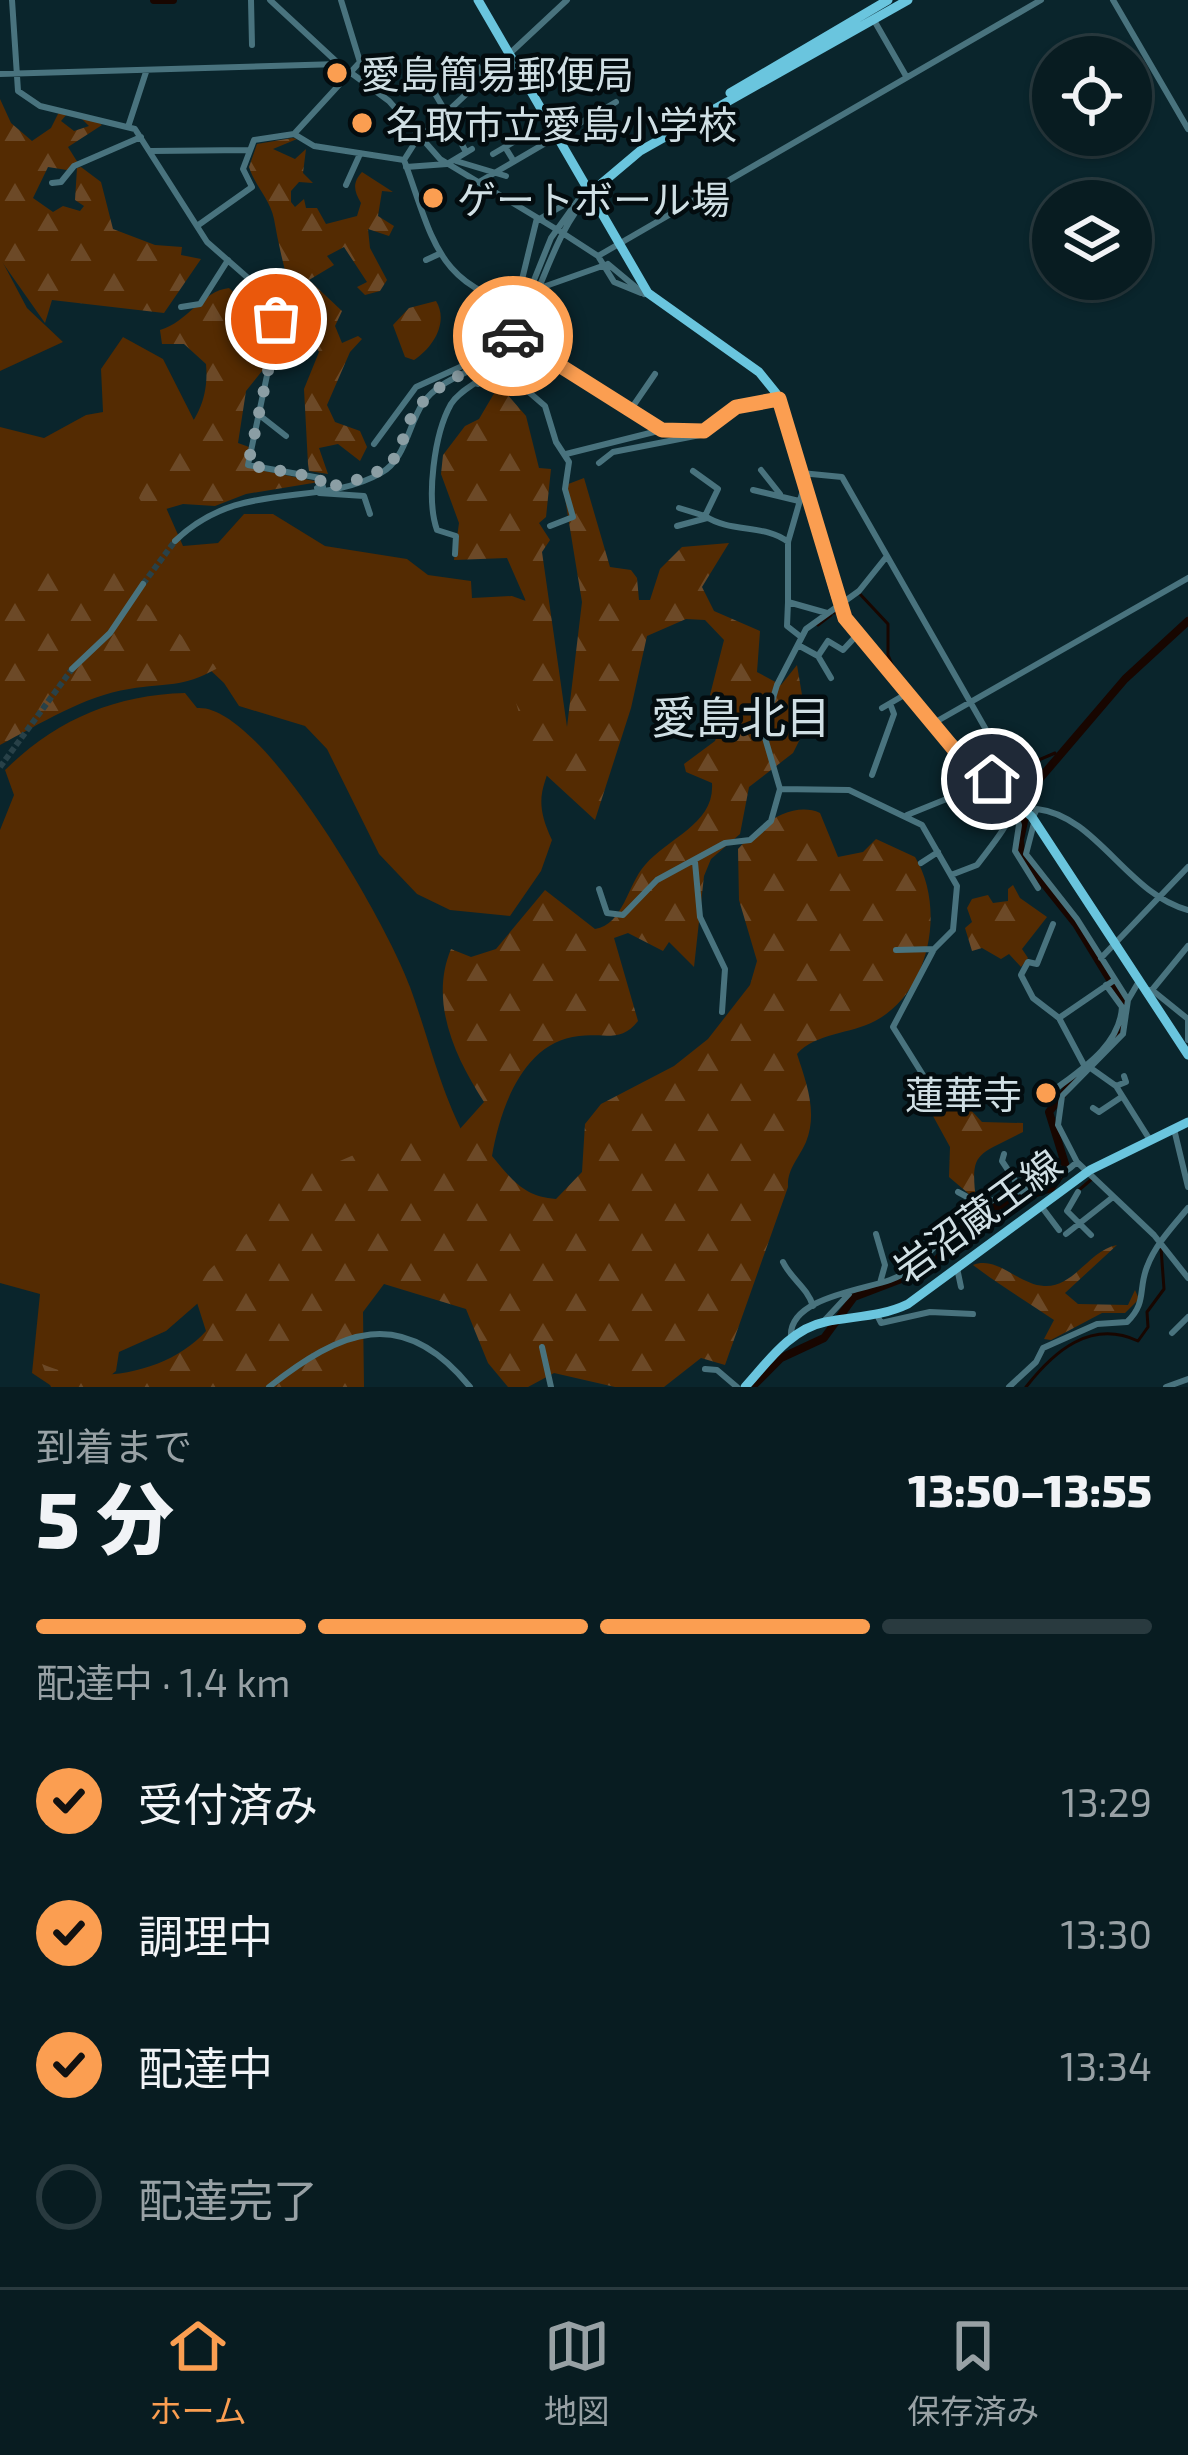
<!DOCTYPE html>
<html lang="ja">
<meta charset="utf-8">
<style>
body{margin:0;font-family:"Exo 2","Noto Sans JP",sans-serif;background:#16292e;color:#f1f3f6;height:100vh;display:flex;flex-direction:column;font-size:45px;white-space:nowrap}
*{box-sizing:border-box;margin:0}
p{font-size:39px;color:#98a1a5}
.icon{flex:none;width:66px;height:66px;fill:none;stroke:currentColor;stroke-width:2;stroke-linecap:round;stroke-linejoin:round}
.map{position:relative;height:1387px;overflow:hidden}
.details{display:flex;flex-direction:column;background:#081c21;flex:1}
.details>*{flex:none}
.tools{position:absolute;left:1032px;top:36px;display:grid;gap:24px}
.tools a{display:grid;place-items:center;width:120px;height:120px;border-radius:50%;background:#081c21;box-shadow:0 3px 9px #0004,0 0 0 3px #293a3f;font-size:60px}
.pin{position:absolute;display:grid;place-items:center;width:102px;height:102px;color:#fff;margin:-51px;border:6px solid #fff;border-radius:50%;box-shadow:0 3px 12px #0007}
.courier{position:absolute;display:grid;place-items:center;width:120px;height:120px;margin:-60px;border:9px solid #fb9e51;border-radius:50%;background:#fff;color:#222;box-shadow:0 3px 15px #0007}
.head em{font-style:normal;font-weight:800}
.head div{display:flex;flex-direction:column-reverse}
.head{display:flex;align-items:center;justify-content:space-between;height:204px;padding:0 36px}
h1{font-size:78px;font-weight:800;line-height:90px}
.bar{display:grid;grid-template-columns:repeat(4,1fr);gap:18px 12px;align-content:center;height:144px;padding:0 36px}
.bar i{height:15px;border-radius:9px;background:#293a3f}
.bar .selected{background:#fb9e51}
.bar p{grid-column:span 4}
ol{padding:0 36px;list-style:none}
li{display:flex;align-items:center;gap:36px;height:132px}
li p{margin-inline-start:auto}
li .icon{padding:12px;border-radius:50%;background:#fb9e51;color:#111;stroke-width:4}
li:last-child{color:#98a1a5}
li i{width:66px;height:66px;border:6px solid #293a3f;border-radius:50%}
.dock{display:flex;justify-content:space-around;align-items:center;height:168px;border-top:3px solid #293a3f;background:#081c21;font-size:33px;color:#98a1a5}
.dock a{display:grid;justify-items:center;gap:6px}
.dock .selected{color:#fb9e51}
.map>svg:first-child{display:block}
.green{fill:#542b02}
.forest{fill:url(#forest-firs)}
.lines{fill:none;stroke-linecap:round;stroke-linejoin:round}
.stream{stroke:#180600;stroke-width:3}
.river{stroke:#180600;stroke-width:8}
.minor-tunnel{stroke:#284148;stroke-width:6;stroke-dasharray:6 3;stroke-linecap:butt}
.minor{stroke:#49737e;stroke-width:6}
.major{stroke:#6ac5de;stroke-width:9}
.done{stroke:#8b9ea4;stroke-width:12;stroke-dasharray:0 21.6}
.route{stroke:#fb9e51;stroke-width:15}
.poi-dot{fill:#fb9e51;stroke:#030c0f;stroke-width:4.5}
.labels{text-anchor:middle;dominant-baseline:central;stroke-width:9;stroke-linejoin:round;paint-order:stroke}
.poi-label{font-size:39px;fill:#d0dfe4;stroke:#030c0f;text-anchor:start}
.street-label{font-size:39px;fill:#d0dfe4;stroke:#030c0f}
.quarter-label{font-size:45px;fill:#d0dfe4;stroke:#030c0f}
</style>
<div class="map">
<svg width="1188" height="1387" viewBox="0 0 1188 1387">
<defs>
<pattern id="forest-firs" width="22" height="20" patternUnits="userSpaceOnUse" patternTransform="scale(3)"><rect width="22" height="20" fill="#542b02"/><path d="M5 1l3.5 6h-7zM16 11l3.5 6h-7z" fill="#6c4927"/></pattern>
</defs>
<rect width="100%" height="100%" fill="#0a252c"/>
<path class="green" d="M0,257L27,308L63,342L0,371Z
M123,337L163,359L201,434L160,494L183,546L218,543L244,514H273L325,546L407,559L428,575L471,581L472,598L512,596L537,605C542,649 551,694 553,739C554,783 527,788 552,840L541,871L510,916L450,910L417,894L379,854L327,749L305,726L239,706L224,683L143,607L0,575V427L44,438L86,415L103,412L101,369Z
M185,693L197,708C262,702 390,929 410,987C431,1045 439,1088 468,1143L228,1277L166,1331L119,1352L116,1371L97,1387H53L32,1373L40,1294L0,1283V830L14,795L5,770C56,720 114,695 185,693Z"/>
<path class="forest" d="M0,99L11,123L32,141L51,128L59,112L76,117L67,114L61,121L74,131L89,126L79,116H90L102,125L68,147L78,163L67,170L48,167L33,198L53,212L63,206L80,211L84,206L75,200L77,168L81,167L101,182L113,229L155,245L182,247L181,255L201,259L164,313L52,300L45,323L0,259Z
M292,138L297,139L273,149L295,159L306,149L303,173L313,183L299,182L291,191V202L295,207L304,199L306,208H317L326,224L357,216L361,203C354,191 352,183 362,172L393,192L382,191L378,216L394,226L389,236L368,229L370,248L387,280L380,291L365,295L357,287L367,282L344,247L327,256L334,265L309,280L342,311L335,326L342,343L358,336L362,339L350,352L327,405L335,422L360,431L367,447L360,461L338,444L319,448L328,474L309,471L308,464L304,389L319,352C293,310 282,264 274,219C270,199 255,186 249,167L257,144Z
M229,288L246,304L240,333L256,334L270,361L246,391L238,443L249,447L246,467L319,482L246,494L215,506L183,504L149,514L139,498C161,445 212,429 206,364L184,344H162L160,330C188,322 202,291 229,288Z
M436,301C449,322 433,348 414,360L405,357L393,325L409,308Z
M499,385L526,416L539,468L551,469L546,517L539,523L550,540L542,552L567,727L582,602L563,486L584,478L610,567L631,570L637,578L639,600H650L660,569L682,547L729,543L702,587L714,611L760,631L757,672L781,685L797,665L807,725L793,753L749,787L740,834L711,859L704,876L694,967L669,942L663,951L628,933L614,938L638,1021C621,1043 604,1033 579,1036C522,1042 500,1110 492,1156C512,1180 524,1197 556,1199L582,1172L585,1124L601,1104L674,1066L708,1039L750,985L757,961L739,900L738,849C757,827 791,800 820,813L838,857L863,852L876,839L915,857C947,910 928,994 875,1021C851,1034 815,1033 797,1054C806,1082 818,1112 806,1142C799,1158 787,1169 788,1187L725,1365L701,1358L664,1387H615L554,1373L528,1387H508L488,1363L466,1309L384,1284L363,1312L364,1387H51L42,1364C92,1387 169,1373 206,1331L192,1287L305,1176L363,1151L459,1130L484,1102C455,1057 429,1002 451,949L471,957L496,949L545,890L595,929C624,924 627,885 645,865C669,837 715,824 712,783L686,772L684,764L715,741L720,729L710,695L724,640L705,620L686,619L647,636L631,708L595,820L533,763L515,699L505,685L507,652L538,669L525,599L507,558L454,560L459,523L441,474L443,455L465,426L479,419Z
M31,563L108,575L131,567L146,576V604L218,668C179,689 170,682 129,689C84,696 40,724 0,745V568Z
M1013,885L1020,898L1047,917L1022,949L1028,958L1021,967L1009,954L1001,959L982,948L972,951L965,928L972,922L967,908L972,899L988,895L993,903L1008,901V889Z
M952,1090L982,1122L1023,1123V1132C977,1156 970,1151 976,1200L949,1177L950,1147L927,1105L941,1091Z
M1117,1245L1065,1293L1078,1304L1128,1305L1135,1290L1139,1299L1125,1313H1102L1051,1340L1044,1339L1054,1320C1027,1302 998,1284 973,1265C997,1255 1019,1285 1044,1286C1074,1288 1089,1250 1117,1245Z"/>
<g class="lines">
<path class="stream" d="M859,593L888,624V655L896,674
M834,613L837,611
M818,625L831,615
M1059,755L1061,757
M972,757L998,758
M1013,771L1055,753
M1079,1190L1093,1178
M1026,1387C1054,1351 1091,1319 1138,1341L1148,1327L1147,1312L1164,1289L1161,1248"/>
<path class="river" d="M154,0H173
M1114,1041L1125,1013L1123,1001L1076,924L1021,855L1020,840L1031,789L1125,679L1188,621
M752,1387L781,1358L824,1338L854,1297L930,1268L975,1214L1051,1188L1066,1167L1049,1112L1077,1076"/>
<path class="minor-tunnel" d="M143,584L175,541
M0,767L72,669"/>
<path class="minor" d="M12,0L18,91L40,106L135,129L207,242L265,293L289,349L269,366L248,465L320,478L323,487
M251,0L252,45
M270,0L339,64L389,101L440,159L556,229
M1113,0L1188,129
M875,22L906,76
M473,58L484,78
M489,73L500,91
M0,74L339,64
M434,92L447,114
M129,124L146,72
M294,134L314,146L404,160
M458,137L466,152
M505,147L525,135
M151,151L249,150
M493,154L505,147L513,160
M404,160C435,244 436,289 536,309L543,287L608,264
M404,160L416,141L567,0
M456,161L506,176
M406,167L447,164L472,149
M479,182L616,102
M52,183L61,182L74,166L141,137
M346,185L360,154
M541,218L564,205
M197,226L252,187L243,169L254,140L294,134L360,62L341,0
M561,232L598,256
M598,256L1041,0
M598,256L614,282L641,293
M426,260L439,254
M608,264L644,294
M530,290L551,238L586,189
M181,307L200,304L228,260
M515,333L662,430
M494,362L545,406L556,442L569,462L565,489L573,517L550,526
M478,384L470,354L500,332L517,300L537,218
M631,409L655,374
M258,414L286,436
M374,444L416,387L469,363
M566,454L662,430L703,431
M599,463L613,452L700,435L736,407L779,399
M761,470L780,494
M693,471L718,489L705,516C730,533 766,524 788,542
M801,473L842,477L1009,770L992,779
M317,488L319,493L364,496L370,514
M753,490L799,501
M803,490L788,542V602L827,613
M679,508L705,516
M677,526L707,518
M175,541C241,477 318,509 381,473C406,459 408,425 423,403C442,375 482,372 505,347C541,308 547,241 589,195
M455,554L456,536L437,530C426,499 434,434 451,404C461,388 483,382 495,366
M788,602L787,626L801,637
M798,645L818,656L828,641L843,650L857,635
M818,656L831,678
M72,669L110,633L143,584
M882,708L906,694
M932,724L1188,578
M872,775L894,714L891,706
M780,789L849,790L922,825L957,886L953,930L934,949L893,1027L923,1075
M981,804L992,789
M967,806L981,786
M1014,810L1019,825L1015,851L1038,888
M907,815L986,783L1002,793
M1033,817L1037,809C1097,816 1127,894 1188,910
M1034,823L1026,854L1077,919L1128,1000
M695,862L700,917L725,969L722,1012
M921,863L938,852
M951,875L977,865C992,845 1008,827 1016,803
M599,889L607,913L623,915L657,880L725,843L750,840L771,821L780,789L763,731L777,685L806,629L859,591L887,556
M1053,924L1037,964L1028,962L1021,975L1033,998L1059,1018L1113,981
M896,950L934,949
M1101,958L1188,867
M1138,983L1128,1000L1123,1034L1062,1096L1058,1125L1077,1162L1154,1235L1188,1278
M1146,990H1152L1188,946
M1152,990L1188,1019
M1059,1018L1084,1065
M1188,1021V1040
M1092,1069L1116,1086L1150,1140
M1116,1086L1126,1082L1124,1076
M1054,1090C1082,1069 1120,1045 1122,1007L1106,985
M1093,1108L1099,1112L1120,1098
M1174,1129L1188,1187
M1004,1154L1002,1161L1024,1194
M958,1192L982,1205
M1078,1192L1067,1211L1091,1235
M1041,1206L1059,1230
M876,1234L885,1265L880,1283
M1066,1234L1113,1197
M783,1262C791,1279 807,1287 813,1306
M957,1268L961,1287
M877,1315L881,1323L930,1312L973,1314
M823,1322L849,1294
M1172,1333L1188,1317
M791,1337C788,1298 863,1290 890,1280C929,1266 944,1226 976,1208C1011,1188 1045,1192 1077,1162
M542,1347L551,1387
M705,1369L717,1370L737,1387
M269,1387C340,1331 402,1303 470,1387
M1009,1387L1036,1362L1043,1348L1097,1324L1127,1322C1147,1303 1138,1289 1147,1267C1155,1245 1173,1226 1188,1208
M1166,1387L1188,1379"/>
<path class="major" d="M478,0L648,293L759,372L776,393L836,597L854,632L932,724L1032,817L1188,1055
M730,93L888,0
M589,194L640,151L908,0
M745,1387C767,1363 790,1329 825,1322C854,1316 881,1317 908,1304L1090,1170L1188,1122"/>
</g>
<g class="lines">
<path class="done" d="M276,319L290,350L269,366L248,465L320,478L322,488C437,467 377,435 436,390C462,370 493,365 513,336"/>
<path class="route" d="M513,336L662,430L704,431L736,407L779,399L845,618L958,754L992,779"/>
</g>
<g class="poi-dot">
<circle cx="337" cy="73" r="12"/>
<circle cx="362" cy="123" r="12"/>
<circle cx="433" cy="198" r="12"/>
<circle cx="1046" cy="1093" r="12"/>
</g>
<g class="labels">
<g class="poi-label">
<text x="361" y="73">愛島簡易郵便局</text>
<text x="386" y="123">名取市立愛島小学校</text>
<text x="457" y="198">ゲートボール場</text>
<text x="1022" y="1093" text-anchor="end">蓮華寺</text>
</g>
<g class="street-label">
<text transform="translate(977 1215) rotate(-36)">岩沼蔵王線</text>
</g>
<g class="quarter-label">
<text x="741" y="716">愛島北目</text>
</g>
</g>
</svg>
<div class="tools">
<a><svg class="icon" aria-label="locate" viewBox="0 0 24 24"><circle cx="12" cy="12" r="6"/><path d="M12 2v4M12 18v4M2 12h4M18 12h4"/></svg></a>
<a><svg class="icon" aria-label="layers" viewBox="0 0 24 24"><path d="M12 4l9 5-9 5-9-5zM3 14l9 5 9-5"/></svg></a>
</div>
<div class="pin" style="left:276px;top:319px;background:#ea580c"><svg class="icon" aria-label="bag" viewBox="0 0 24 24"><path d="M5 8h14l-1 12H6zM9 8a3 3 0 0 1 6 0"/></svg></div>
<div class="pin" style="left:992px;top:779px;background:#1f2937"><svg class="icon" aria-label="home" viewBox="0 0 24 24"><path d="M3 11l9-7 9 7M6 9v11h12V9"/></svg></div>
<div class="courier" style="left:513px;top:336px"><svg class="icon" aria-label="car" viewBox="0 0 24 24"><path d="M5 17H2v-5l4-1 3-4h7l3 4 3 1v5h-3M9 17h6M6 11h13"/><circle cx="7" cy="17" r="2"/><circle cx="17" cy="17" r="2"/></svg></div>
</div>
<section class="details">
<div class="head"><div><h1>5 分</h1><p>到着まで</p></div><em>13:50–13:55</em></div>
<div class="bar"><i class="selected"></i><i class="selected"></i><i class="selected"></i><i></i><p>配達中 · 1.4 km</p></div>
<ol>
<li><svg class="icon" aria-label="check" viewBox="0 0 24 24"><path d="M5 12l5 5 9-10"/></svg>受付済み<p>13:29</p></li>
<li><svg class="icon" aria-label="check" viewBox="0 0 24 24"><path d="M5 12l5 5 9-10"/></svg>調理中<p>13:30</p></li>
<li><svg class="icon" aria-label="check" viewBox="0 0 24 24"><path d="M5 12l5 5 9-10"/></svg>配達中<p>13:34</p></li>
<li><i></i>配達完了</li>
</ol>
</section>
<nav class="dock">
<a class="selected"><svg class="icon" aria-label="home" viewBox="0 0 24 24"><path d="M3 11l9-7 9 7M6 9v11h12V9"/></svg>ホーム</a>
<a><svg class="icon" aria-label="map" viewBox="0 0 24 24"><path d="M3 6l6-2 6 2 6-2v14l-6 2-6-2-6 2zM9 4v14M15 6v14"/></svg>地図</a>
<a><svg class="icon" aria-label="saved" viewBox="0 0 24 24"><path d="M7 4h10v16l-5-4-5 4z"/></svg>保存済み</a>
</nav>
